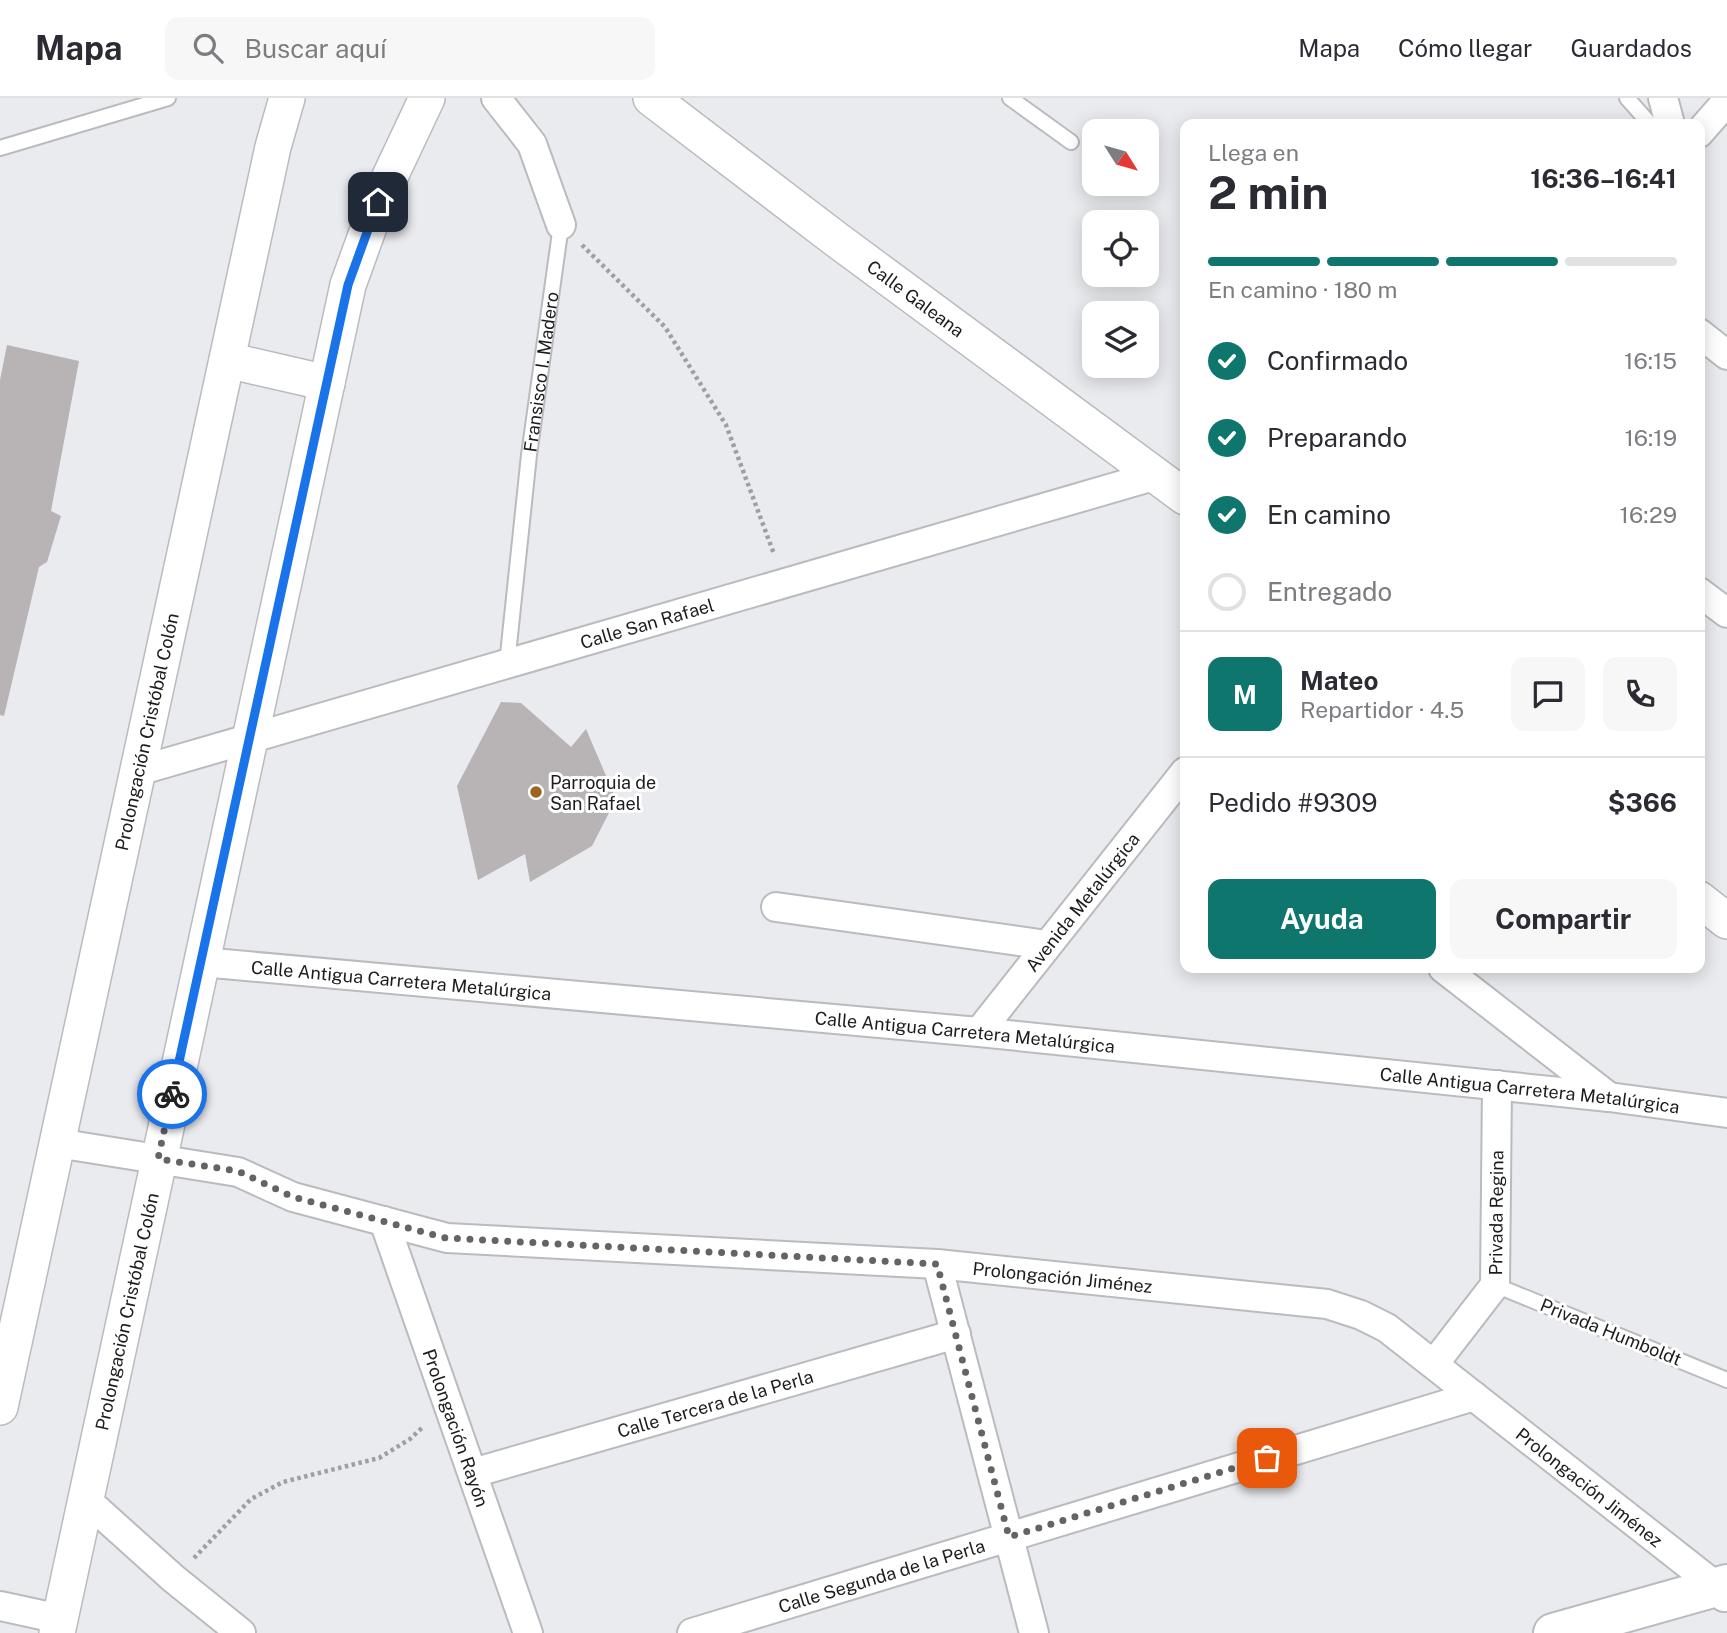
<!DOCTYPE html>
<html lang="es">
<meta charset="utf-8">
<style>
body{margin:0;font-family:"Public Sans",sans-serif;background:#f7f7f7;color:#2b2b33;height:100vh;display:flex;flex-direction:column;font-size:26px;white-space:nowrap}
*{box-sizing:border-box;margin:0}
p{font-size:23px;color:#7c7c81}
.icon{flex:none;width:38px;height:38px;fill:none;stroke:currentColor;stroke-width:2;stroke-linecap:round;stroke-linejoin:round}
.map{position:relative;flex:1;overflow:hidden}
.panel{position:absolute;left:1180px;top:21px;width:525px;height:854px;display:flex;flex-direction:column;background:#fff;border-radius:14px;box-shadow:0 4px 18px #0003}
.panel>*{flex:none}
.needle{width:46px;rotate:127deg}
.tools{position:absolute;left:1082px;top:21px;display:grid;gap:14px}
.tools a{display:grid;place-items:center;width:77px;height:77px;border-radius:14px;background:#fff;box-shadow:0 4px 18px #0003;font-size:35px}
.pin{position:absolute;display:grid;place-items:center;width:60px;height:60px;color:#fff;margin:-30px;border-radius:14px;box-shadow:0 4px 10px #0006}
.courier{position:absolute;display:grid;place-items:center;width:70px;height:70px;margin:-35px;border:5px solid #1a73e8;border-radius:50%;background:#fff;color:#222;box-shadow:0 2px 9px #0007}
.overview em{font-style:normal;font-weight:700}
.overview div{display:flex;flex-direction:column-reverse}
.overview{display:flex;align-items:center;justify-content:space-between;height:119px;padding:0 28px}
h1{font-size:46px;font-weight:700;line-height:52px}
.bar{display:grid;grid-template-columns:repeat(4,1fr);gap:10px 7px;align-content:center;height:84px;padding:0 28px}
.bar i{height:9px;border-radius:5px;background:#e1e1e2}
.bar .on{background:#0f766e}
.bar p{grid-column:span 4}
.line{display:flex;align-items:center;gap:18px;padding:0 28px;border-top:2px solid #e1e1e2}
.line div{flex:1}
.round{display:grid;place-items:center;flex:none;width:74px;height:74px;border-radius:14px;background:#f7f7f7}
ol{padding:0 28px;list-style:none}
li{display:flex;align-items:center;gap:21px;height:77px}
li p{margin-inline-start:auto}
li .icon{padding:7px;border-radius:50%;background:#0f766e;color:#fff;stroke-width:4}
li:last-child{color:#7c7c81}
li i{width:38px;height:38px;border:4px solid #e1e1e2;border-radius:50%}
.cta{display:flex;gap:14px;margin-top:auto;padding:14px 28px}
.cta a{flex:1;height:80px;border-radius:14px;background:#0f766e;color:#fff;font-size:28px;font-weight:700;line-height:80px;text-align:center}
.cta a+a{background:#f7f7f7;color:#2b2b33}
header{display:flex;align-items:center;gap:42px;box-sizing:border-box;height:98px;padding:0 35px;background:#fff;border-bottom:2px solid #e1e1e2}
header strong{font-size:33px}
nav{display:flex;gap:38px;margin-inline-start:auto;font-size:24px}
.search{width:490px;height:63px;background:#f7f7f7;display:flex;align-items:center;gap:18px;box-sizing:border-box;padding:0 24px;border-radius:14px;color:#7c7c81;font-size:26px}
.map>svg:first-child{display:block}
.building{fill:#b8b3b5}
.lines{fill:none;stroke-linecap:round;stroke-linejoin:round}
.service-casing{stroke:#babbbf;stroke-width:18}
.minor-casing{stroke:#babbbf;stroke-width:32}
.tertiary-casing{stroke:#babbbf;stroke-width:38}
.secondary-casing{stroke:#babbbf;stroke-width:42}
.path{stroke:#9f9fa3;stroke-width:4.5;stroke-dasharray:3.5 3.5;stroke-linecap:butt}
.service{stroke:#fff;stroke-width:14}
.minor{stroke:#fff;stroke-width:28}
.tertiary{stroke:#fff;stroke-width:35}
.secondary{stroke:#fff;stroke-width:38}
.done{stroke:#646467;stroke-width:7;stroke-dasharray:0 12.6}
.route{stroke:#1a73e8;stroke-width:9}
.poi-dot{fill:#9d6323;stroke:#fff;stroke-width:2.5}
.labels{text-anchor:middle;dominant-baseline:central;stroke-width:6;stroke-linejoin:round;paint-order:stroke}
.street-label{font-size:18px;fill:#1c1c1e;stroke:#fff}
.poi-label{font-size:18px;fill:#1c1c1e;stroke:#fff;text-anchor:start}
</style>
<header>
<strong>Mapa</strong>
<div class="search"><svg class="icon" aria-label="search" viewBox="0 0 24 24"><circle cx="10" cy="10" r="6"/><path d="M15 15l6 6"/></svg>Buscar aquí</div>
<nav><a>Mapa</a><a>Cómo llegar</a><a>Guardados</a></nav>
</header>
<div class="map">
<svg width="1727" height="1535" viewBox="0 0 1727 1535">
<rect width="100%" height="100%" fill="#eaebef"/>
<path class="building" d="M7,247L79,263L51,413L61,418L47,464L39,469L4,618L0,617V282Z
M501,604L521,605L571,649L586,631L616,701L592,748L530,784L525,756L478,782L457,688Z"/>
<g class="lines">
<g class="service-casing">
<g id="service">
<path d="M1010,0L1071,44"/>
<path d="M1627,0L1650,26"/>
<path d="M0,50L168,0"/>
<path id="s1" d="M507,566L529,357L561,127"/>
<path d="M1495,1187L1727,1282"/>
</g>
</g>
<g class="minor-casing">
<g id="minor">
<path d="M496,0L532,46L561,127"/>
<path d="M1663,0L1670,26"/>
<path d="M1699,35L1727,3"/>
<path d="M1699,235L1727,257"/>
<path d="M1699,494L1727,515"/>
<path id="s2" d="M138,673L1157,377"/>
<path d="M776,809L1047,847"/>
<path id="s3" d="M202,864L979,934L1609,999L1727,1015"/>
<path d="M1443,870L1609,999"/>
<path id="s4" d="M979,934L1185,674"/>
<path id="s5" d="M57,1045L238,1074L293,1099L447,1140L937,1166L1327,1206L1361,1217L1387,1230L1717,1489L1724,1499"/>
<path id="s6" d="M384,1123L528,1535"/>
<path d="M937,1166L1034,1535"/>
<path id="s7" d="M1434,1266L1495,1187L1497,987"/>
<path id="s8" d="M473,1375L956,1236"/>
<path d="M85,1401L174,1481L241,1535"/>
<path d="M0,1508L60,1521"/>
<path id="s9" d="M692,1535L1474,1298"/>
</g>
</g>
<g class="tertiary-casing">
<g id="tertiary">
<path id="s10" d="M651,0L837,142L1185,399"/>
<path d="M227,262L327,285"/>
<path d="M1699,801L1727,823"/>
<path id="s11" d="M0,1309L273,49L287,0"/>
<path id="s12" d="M57,1535L348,187L378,104L427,0"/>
</g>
</g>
<g class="secondary-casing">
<path id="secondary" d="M1553,1535L1727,1486"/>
</g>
<path class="path" d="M582,147L665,229L726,327L774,456
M194,1460L251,1401L283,1384L379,1360L410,1341L423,1329"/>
<use href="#service" class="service"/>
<use href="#minor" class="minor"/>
<use href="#tertiary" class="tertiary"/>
<use href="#secondary" class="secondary"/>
</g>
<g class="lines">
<path class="done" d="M172,996L158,1061L238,1073L293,1099L446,1140L937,1166L1009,1439L1267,1360"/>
<path class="route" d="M172,996L348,187L378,104"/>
</g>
<circle class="poi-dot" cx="536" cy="694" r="7"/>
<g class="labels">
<g class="street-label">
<text stroke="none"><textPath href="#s10" startOffset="332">Calle Galeana</textPath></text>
<text stroke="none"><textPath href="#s1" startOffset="294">Fransisco I. Madero</textPath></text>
<text stroke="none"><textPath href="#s2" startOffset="530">Calle San Rafael</textPath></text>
<text stroke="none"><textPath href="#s11" startOffset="691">Prolongación Cristóbal Colón</textPath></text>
<text stroke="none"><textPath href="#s4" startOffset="166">Avenida Metalúrgica</textPath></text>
<text stroke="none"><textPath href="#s3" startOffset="200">Calle Antigua Carretera Metalúrgica</textPath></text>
<text stroke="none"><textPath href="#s3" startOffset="766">Calle Antigua Carretera Metalúrgica</textPath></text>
<text stroke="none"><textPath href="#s3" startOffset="1334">Calle Antigua Carretera Metalúrgica</textPath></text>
<text stroke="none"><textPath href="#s7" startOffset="172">Privada Regina</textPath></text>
<text stroke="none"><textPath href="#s5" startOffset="1020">Prolongación Jiménez</textPath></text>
<text stroke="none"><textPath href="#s12" startOffset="329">Prolongación Cristóbal Colón</textPath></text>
<text transform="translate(1611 1234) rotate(22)">Privada Humboldt</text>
<text stroke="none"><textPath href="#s8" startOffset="252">Calle Tercera de la Perla</textPath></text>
<text stroke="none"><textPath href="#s6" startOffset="219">Prolongación Rayón</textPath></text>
<text stroke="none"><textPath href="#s5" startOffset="1608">Prolongación Jiménez</textPath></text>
<text stroke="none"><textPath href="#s9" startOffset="198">Calle Segunda de la Perla</textPath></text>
</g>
<g class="poi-label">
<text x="550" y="684">Parroquia de<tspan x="550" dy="21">San Rafael</tspan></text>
</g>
</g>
</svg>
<div class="tools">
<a><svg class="needle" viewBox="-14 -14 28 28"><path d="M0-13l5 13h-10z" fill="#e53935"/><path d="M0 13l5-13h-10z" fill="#7c7c81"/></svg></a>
<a><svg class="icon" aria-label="locate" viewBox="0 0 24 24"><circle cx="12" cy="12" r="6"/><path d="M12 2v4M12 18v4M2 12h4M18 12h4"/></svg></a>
<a><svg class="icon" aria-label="layers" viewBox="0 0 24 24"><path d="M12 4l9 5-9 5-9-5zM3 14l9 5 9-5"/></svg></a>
</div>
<div class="pin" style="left:1267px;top:1360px;background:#ea580c"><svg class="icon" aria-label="bag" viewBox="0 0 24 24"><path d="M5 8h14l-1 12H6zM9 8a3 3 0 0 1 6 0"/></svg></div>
<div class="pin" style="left:378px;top:104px;background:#1f2937"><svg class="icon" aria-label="home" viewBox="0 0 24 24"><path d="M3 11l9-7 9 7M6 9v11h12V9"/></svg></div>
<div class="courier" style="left:172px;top:996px"><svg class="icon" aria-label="bike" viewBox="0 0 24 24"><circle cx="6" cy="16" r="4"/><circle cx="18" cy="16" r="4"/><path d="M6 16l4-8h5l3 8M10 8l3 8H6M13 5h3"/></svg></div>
<section class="panel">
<div class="overview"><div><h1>2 min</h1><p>Llega en</p></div><em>16:36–16:41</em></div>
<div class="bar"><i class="on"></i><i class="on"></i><i class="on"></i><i></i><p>En camino · 180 m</p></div>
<ol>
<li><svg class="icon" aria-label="check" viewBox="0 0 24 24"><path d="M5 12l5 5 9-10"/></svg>Confirmado<p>16:15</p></li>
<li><svg class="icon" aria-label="check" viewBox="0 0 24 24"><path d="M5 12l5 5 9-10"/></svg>Preparando<p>16:19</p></li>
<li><svg class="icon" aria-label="check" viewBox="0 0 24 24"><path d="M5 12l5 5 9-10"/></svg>En camino<p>16:29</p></li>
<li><i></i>Entregado</li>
</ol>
<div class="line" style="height:126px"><b class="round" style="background:#0f766e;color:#fff">M</b><div><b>Mateo</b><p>Repartidor · 4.5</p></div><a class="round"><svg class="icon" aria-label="chat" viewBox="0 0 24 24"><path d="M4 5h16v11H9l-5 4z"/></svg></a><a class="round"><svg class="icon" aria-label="phone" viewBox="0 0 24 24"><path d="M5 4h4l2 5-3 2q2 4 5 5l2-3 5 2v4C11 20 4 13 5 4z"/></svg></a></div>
<div class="line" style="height:91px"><div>Pedido #9309</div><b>$366</b></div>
<div class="cta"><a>Ayuda</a><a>Compartir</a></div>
</section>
</div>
